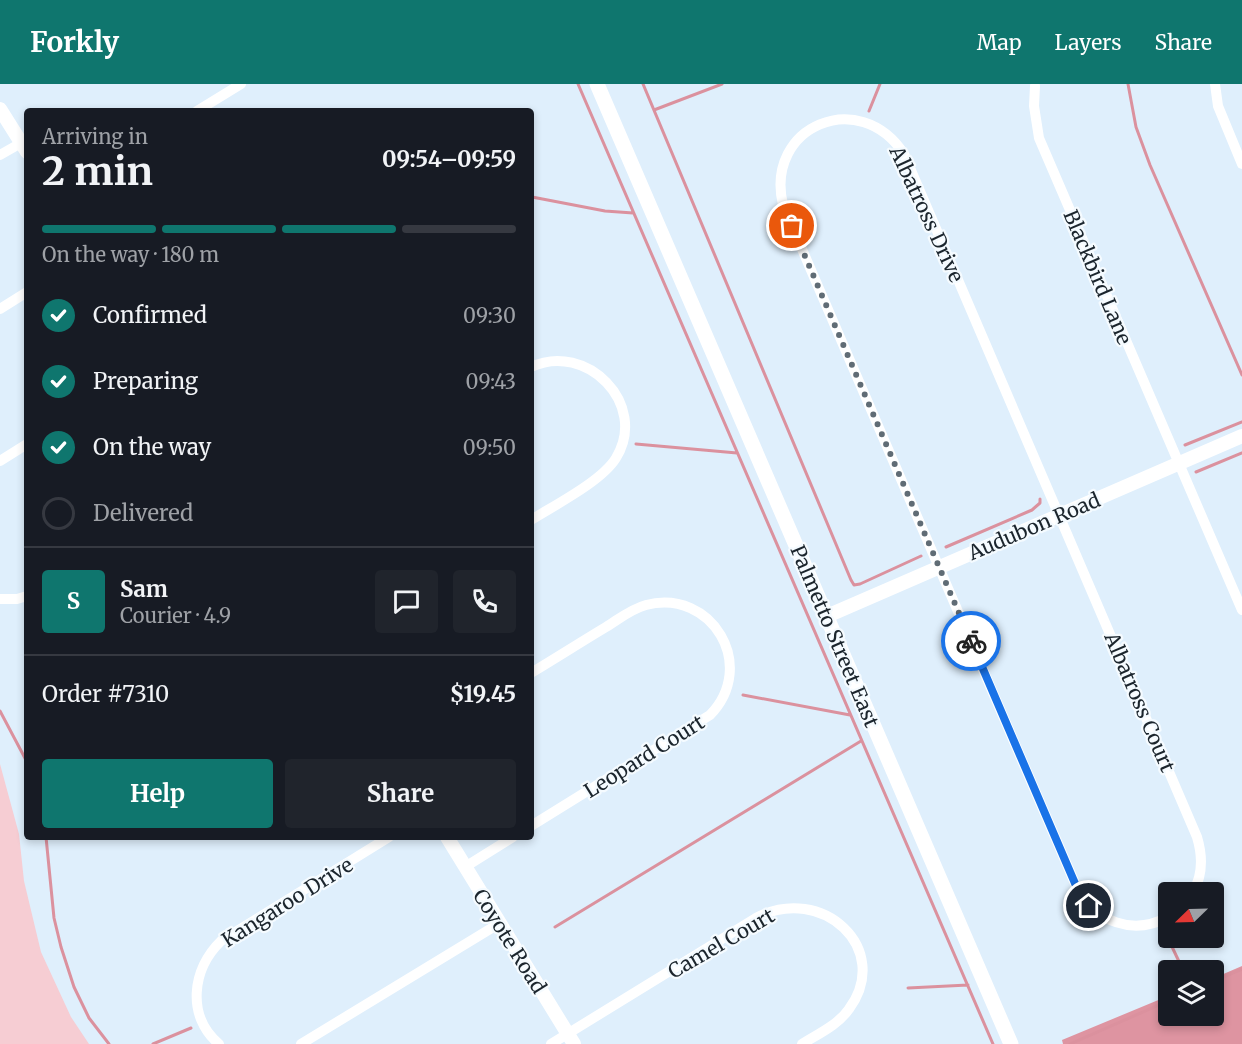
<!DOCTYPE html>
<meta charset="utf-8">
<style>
body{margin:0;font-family:Merriweather,serif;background:#20242c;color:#f1f3f6;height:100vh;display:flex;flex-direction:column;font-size:22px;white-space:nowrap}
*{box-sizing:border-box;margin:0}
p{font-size:20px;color:#9ea1a6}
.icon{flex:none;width:33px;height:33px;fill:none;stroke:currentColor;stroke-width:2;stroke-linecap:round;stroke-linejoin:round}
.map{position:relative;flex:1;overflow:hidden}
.sheet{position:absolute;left:24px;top:24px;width:510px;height:732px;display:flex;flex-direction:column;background:#171b24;border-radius:6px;box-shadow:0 3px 9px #0003}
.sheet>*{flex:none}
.needle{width:39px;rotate:247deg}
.tools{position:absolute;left:1158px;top:798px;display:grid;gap:12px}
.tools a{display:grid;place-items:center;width:66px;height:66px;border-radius:6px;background:#171b24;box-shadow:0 3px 9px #0003;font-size:30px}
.pin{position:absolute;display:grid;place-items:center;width:51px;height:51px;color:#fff;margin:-26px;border:3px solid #fff;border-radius:50%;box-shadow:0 2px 6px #0007}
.courier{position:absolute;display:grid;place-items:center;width:60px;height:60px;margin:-30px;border:4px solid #1a73e8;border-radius:50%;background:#fff;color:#222;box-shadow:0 2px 8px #0007}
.overview em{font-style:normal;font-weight:700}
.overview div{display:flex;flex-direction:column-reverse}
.overview{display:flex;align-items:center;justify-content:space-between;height:102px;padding:0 18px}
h1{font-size:39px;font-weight:700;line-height:45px}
.bar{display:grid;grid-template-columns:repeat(4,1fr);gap:9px 6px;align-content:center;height:72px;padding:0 18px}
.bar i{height:8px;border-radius:4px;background:#363941}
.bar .selected{background:#0f766e}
.bar p{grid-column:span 4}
.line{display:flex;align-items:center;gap:15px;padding:0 18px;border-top:2px solid #363941}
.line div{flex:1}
.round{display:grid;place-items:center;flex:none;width:63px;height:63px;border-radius:6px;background:#20242c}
ol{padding:0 18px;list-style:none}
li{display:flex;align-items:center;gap:18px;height:66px}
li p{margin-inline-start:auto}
li .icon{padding:6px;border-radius:50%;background:#0f766e;color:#fff;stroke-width:4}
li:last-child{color:#9ea1a6}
li i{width:33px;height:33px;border:3px solid #363941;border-radius:50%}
.button{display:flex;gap:12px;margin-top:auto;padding:12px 18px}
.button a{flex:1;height:69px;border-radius:6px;background:#0f766e;color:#fff;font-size:24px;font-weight:700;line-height:69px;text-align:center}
.button a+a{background:#20242c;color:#f1f3f6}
header{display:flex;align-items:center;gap:36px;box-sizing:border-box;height:84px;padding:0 30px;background:#0f766e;color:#fff}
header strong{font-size:28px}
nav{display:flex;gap:33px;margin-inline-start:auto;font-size:21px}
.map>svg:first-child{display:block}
.green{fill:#f6cdd3}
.forest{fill:#de94a1}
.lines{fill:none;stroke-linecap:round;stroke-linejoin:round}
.stream{stroke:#db919e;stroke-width:3}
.minor{stroke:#fff;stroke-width:10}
.tertiary{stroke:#fff;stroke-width:14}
.secondary{stroke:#fff;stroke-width:15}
.done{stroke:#606c75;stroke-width:6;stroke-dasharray:0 10.8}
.route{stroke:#1a73e8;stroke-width:8}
.labels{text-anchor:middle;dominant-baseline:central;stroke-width:4.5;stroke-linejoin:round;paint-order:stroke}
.street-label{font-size:20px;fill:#1b252d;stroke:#f5fbff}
</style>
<header>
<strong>Forkly</strong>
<nav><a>Map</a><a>Layers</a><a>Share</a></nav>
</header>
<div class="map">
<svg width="1242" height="960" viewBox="0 0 1242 960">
<rect width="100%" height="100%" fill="#dfeffc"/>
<path class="green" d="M0,680L19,750L24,797L41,868L71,933L89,960H0Z"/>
<path class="forest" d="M1242,882V960H1063L1062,956L1168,912V932H1214V894Z"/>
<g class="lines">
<path class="stream" d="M578,0L993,960
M643,0L851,496L854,501L860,500L921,472
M1128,0L1136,43L1150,81L1242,291
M654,26L722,0
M869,27L880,0
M532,113L605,127L633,129
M636,360L737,369
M1185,361L1242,338
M1196,388L1242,369
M946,463L1032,426L1040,419V415
M743,611L850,631
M0,627L27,678
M46,753L54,834L61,863L74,903L89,934L109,960
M555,843L861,657
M1165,848L1183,886
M1214,897L1242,885
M908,904L968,901
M153,960L191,944
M1070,960L1168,917"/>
<path class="minor" d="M1215,0L1218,22L1242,80
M1035,2L1034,22L1039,54L1242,526
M197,27L241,0
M0,71L21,59
M0,225L27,208
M531,283C586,257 649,320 616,374C602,397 555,421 531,436
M0,377L27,360
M0,515H17L27,512
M531,589C556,574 581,558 606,543C619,535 631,525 646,521C712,504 758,582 710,631L531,742
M465,783L513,753
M1168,833C1133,852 1096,838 1077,804L783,121C764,42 860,2 904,70L1197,753C1203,773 1203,791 1193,808
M219,960C186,932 192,885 221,857L389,753
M301,960L500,839
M551,960L756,834C822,799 893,865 849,925C838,941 818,950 802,960"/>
<path class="tertiary" d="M0,25L27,68
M827,532L1242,352
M447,753L574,960"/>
<path class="secondary" d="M597,0L1011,960"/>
</g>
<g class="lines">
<path class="done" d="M792,142L971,557"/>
<path class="route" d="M971,557L1077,804L1089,822"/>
</g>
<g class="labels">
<g class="street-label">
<text transform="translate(927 130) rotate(65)">Albatross Drive</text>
<text transform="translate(1098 193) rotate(67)">Blackbird Lane</text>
<text transform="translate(1034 442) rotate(-23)">Audubon Road</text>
<text transform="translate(835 552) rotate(67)">Palmetto Street East</text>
<text transform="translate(1140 618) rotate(67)">Albatross Court</text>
<text transform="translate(644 672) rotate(-32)">Leopard Court</text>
<text transform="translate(287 818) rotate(-32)">Kangaroo Drive</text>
<text transform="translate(510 857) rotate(58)">Coyote Road</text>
<text transform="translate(721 859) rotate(-30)">Camel Court</text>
</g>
</g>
</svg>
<div class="tools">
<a><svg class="needle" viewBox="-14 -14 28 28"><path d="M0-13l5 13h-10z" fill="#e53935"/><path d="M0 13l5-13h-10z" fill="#9ea1a6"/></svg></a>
<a><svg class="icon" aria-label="layers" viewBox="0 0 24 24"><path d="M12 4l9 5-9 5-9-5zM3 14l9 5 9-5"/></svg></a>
</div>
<div class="pin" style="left:792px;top:142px;background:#ea580c"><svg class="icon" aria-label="bag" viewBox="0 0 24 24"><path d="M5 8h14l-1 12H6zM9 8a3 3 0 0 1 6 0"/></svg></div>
<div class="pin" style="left:1089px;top:822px;background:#1f2937"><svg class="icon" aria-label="home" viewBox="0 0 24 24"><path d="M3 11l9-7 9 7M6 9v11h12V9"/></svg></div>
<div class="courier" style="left:971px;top:557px"><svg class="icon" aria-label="bike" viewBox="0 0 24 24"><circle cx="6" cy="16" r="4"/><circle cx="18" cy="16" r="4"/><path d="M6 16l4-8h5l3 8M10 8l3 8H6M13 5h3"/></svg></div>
<section class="sheet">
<div class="overview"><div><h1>2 min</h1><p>Arriving in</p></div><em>09:54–09:59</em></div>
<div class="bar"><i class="selected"></i><i class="selected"></i><i class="selected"></i><i></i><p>On the way · 180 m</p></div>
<ol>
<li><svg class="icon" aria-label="check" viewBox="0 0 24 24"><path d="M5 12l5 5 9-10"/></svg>Confirmed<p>09:30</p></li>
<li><svg class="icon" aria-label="check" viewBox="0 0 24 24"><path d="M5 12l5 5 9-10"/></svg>Preparing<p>09:43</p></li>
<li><svg class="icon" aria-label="check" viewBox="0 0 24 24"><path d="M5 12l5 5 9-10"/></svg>On the way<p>09:50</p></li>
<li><i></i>Delivered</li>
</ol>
<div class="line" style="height:108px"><b class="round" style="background:#0f766e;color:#fff">S</b><div><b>Sam</b><p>Courier · 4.9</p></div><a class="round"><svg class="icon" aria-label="chat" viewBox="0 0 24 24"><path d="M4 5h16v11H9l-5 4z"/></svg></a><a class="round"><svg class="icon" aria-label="phone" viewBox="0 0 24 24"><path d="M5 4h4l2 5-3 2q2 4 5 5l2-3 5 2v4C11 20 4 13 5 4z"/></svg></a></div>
<div class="line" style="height:78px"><div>Order #7310</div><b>$19.45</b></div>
<div class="button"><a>Help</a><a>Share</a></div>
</section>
</div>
